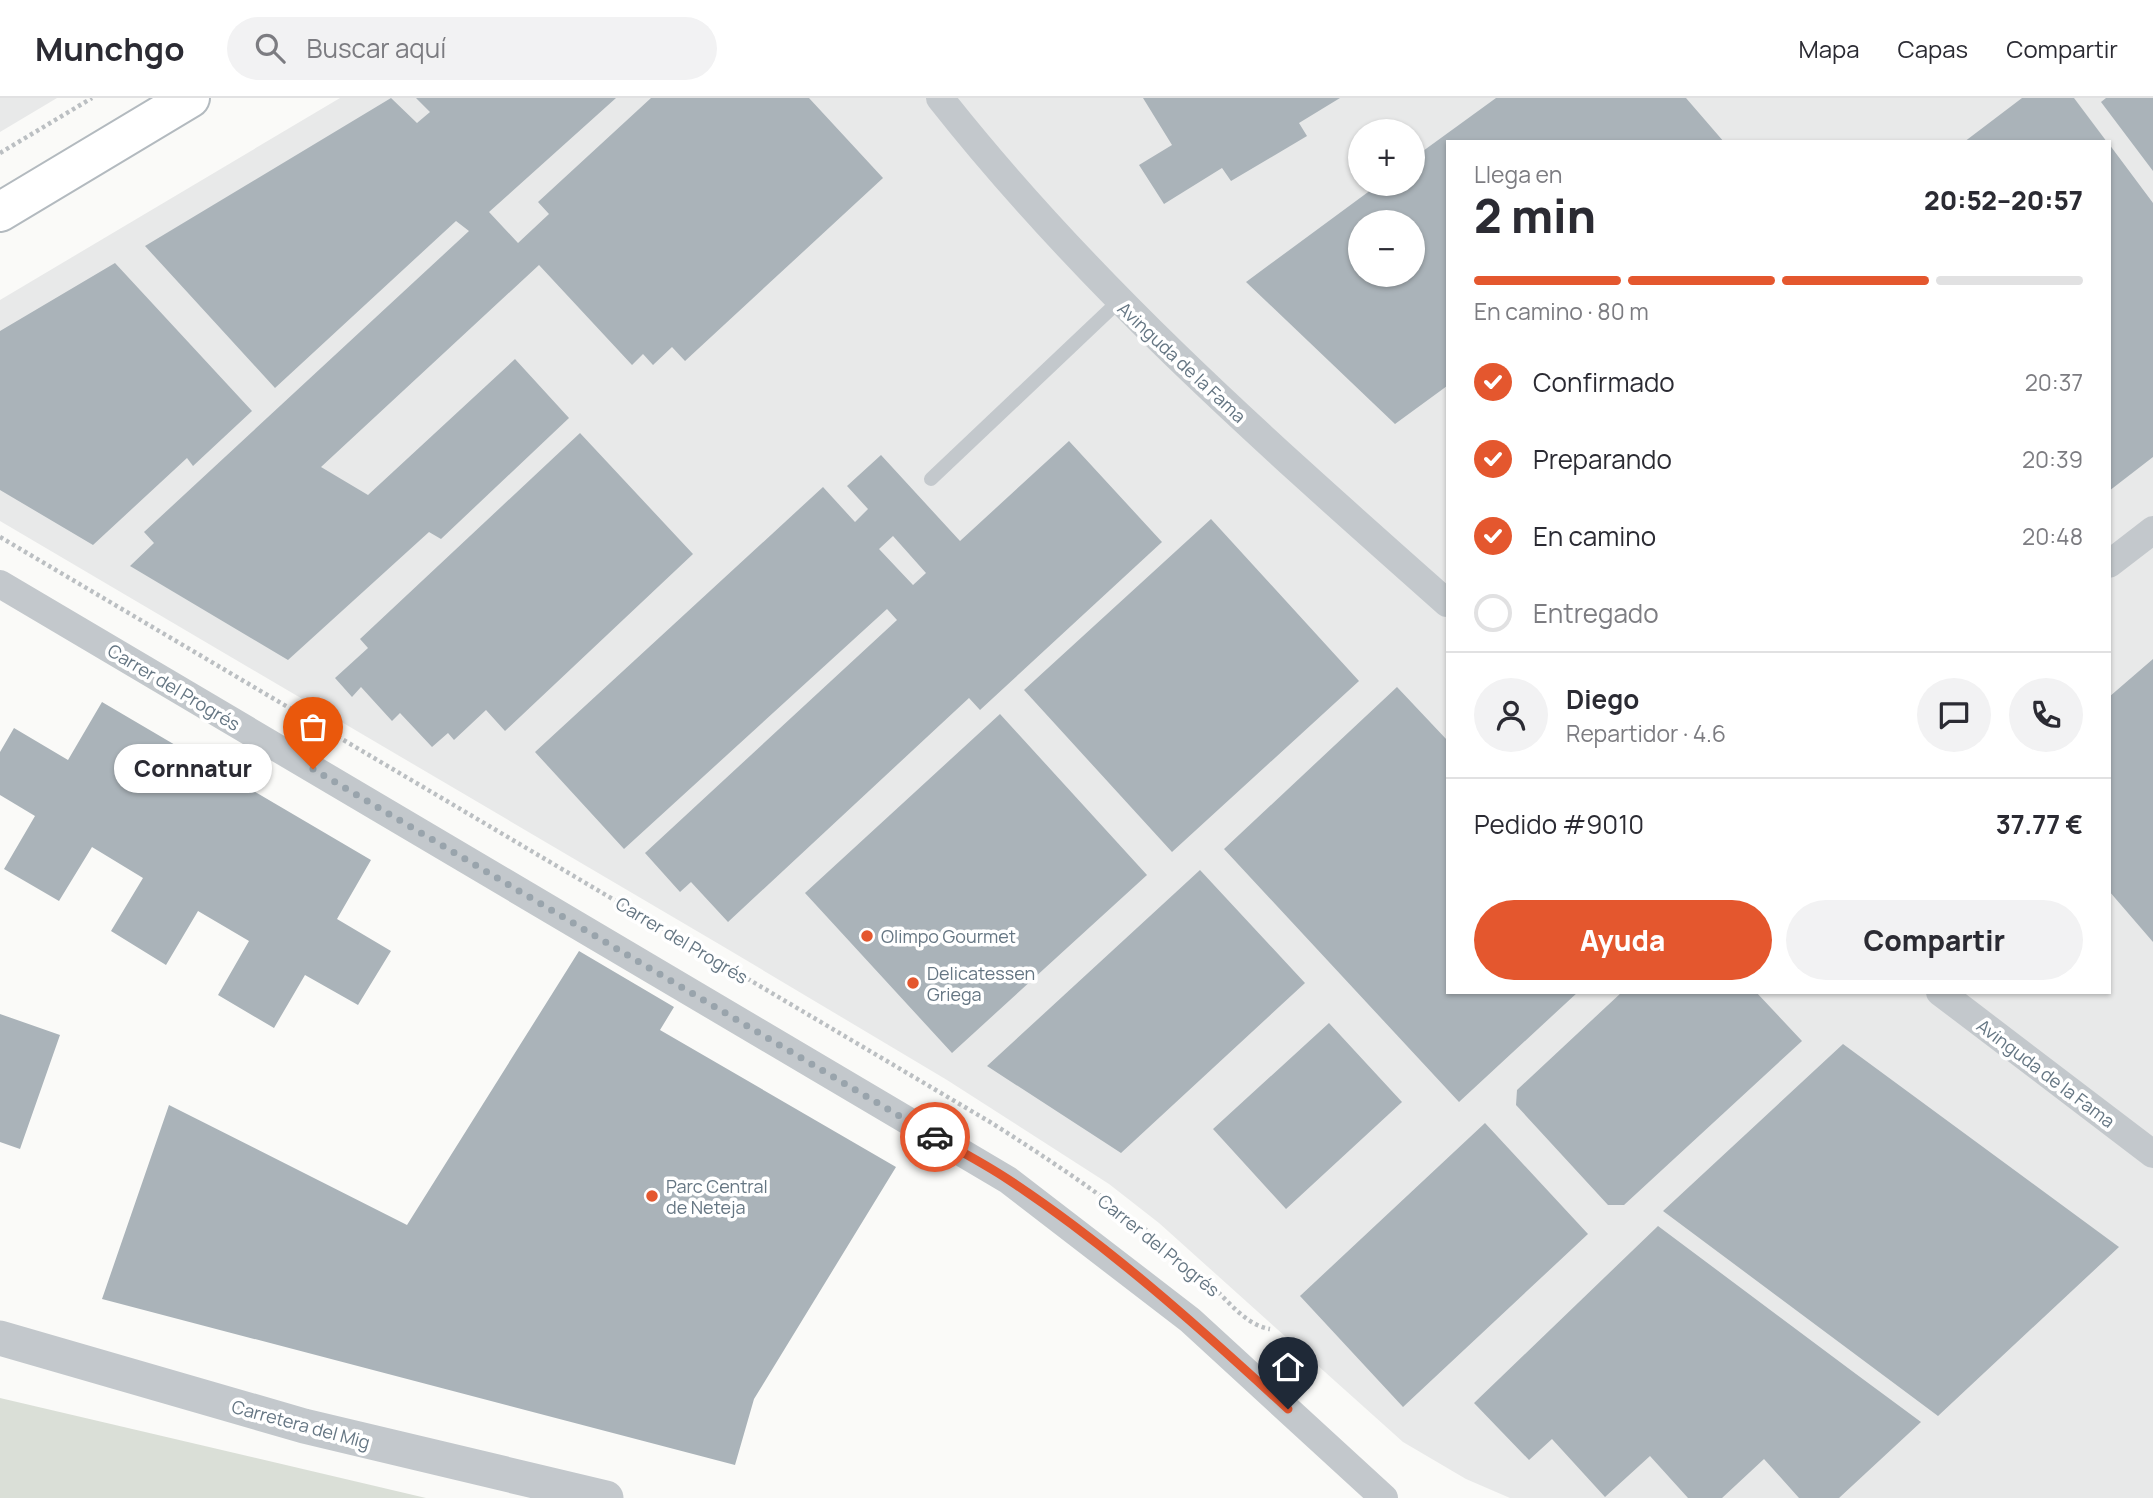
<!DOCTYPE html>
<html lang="es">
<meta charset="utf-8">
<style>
body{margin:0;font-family:Manrope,sans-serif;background:#f2f2f3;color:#2b2b33;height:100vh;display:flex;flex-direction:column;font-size:26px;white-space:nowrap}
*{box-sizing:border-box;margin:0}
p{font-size:23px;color:#7c7c81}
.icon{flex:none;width:38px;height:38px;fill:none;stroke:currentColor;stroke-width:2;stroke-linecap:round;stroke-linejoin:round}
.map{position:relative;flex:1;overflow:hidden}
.sheet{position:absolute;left:1446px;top:42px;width:665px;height:854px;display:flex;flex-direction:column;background:#fff;border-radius:0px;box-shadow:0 2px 5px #0004}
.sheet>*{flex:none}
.controls{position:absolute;left:1348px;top:21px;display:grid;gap:14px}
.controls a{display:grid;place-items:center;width:77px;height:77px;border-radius:50%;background:#fff;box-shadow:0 2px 5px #0004;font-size:35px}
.pin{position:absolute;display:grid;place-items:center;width:60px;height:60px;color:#fff;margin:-72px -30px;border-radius:50% 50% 50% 0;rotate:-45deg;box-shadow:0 0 7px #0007}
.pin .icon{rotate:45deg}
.courier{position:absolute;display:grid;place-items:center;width:70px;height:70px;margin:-35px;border:5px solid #e4572e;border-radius:50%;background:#fff;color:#222;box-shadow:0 2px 9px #0007}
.bubble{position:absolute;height:49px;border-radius:24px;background:#fff;box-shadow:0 2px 5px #0004;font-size:23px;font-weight:800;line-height:49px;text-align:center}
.overview em{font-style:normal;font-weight:800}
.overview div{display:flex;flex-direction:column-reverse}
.overview{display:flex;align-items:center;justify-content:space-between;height:119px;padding:0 28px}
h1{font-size:46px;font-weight:800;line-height:52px}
.bar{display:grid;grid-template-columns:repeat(4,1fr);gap:10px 7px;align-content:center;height:84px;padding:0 28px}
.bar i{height:9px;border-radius:5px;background:#e1e1e2}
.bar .current{background:#e4572e}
.bar p{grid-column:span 4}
.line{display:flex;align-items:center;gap:18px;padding:0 28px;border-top:2px solid #e1e1e2}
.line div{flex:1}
.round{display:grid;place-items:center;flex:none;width:74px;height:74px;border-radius:37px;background:#f2f2f3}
ol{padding:0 28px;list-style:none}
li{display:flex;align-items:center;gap:21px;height:77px}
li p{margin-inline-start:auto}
li .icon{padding:7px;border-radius:50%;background:#e4572e;color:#fff;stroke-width:4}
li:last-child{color:#7c7c81}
li i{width:38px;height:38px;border:4px solid #e1e1e2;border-radius:50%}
.cta{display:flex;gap:14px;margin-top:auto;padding:14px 28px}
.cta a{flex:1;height:80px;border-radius:42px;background:#e4572e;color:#fff;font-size:28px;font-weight:800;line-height:80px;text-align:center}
.cta a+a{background:#f2f2f3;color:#2b2b33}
header{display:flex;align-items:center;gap:42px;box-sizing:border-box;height:98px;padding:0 35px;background:#fff;border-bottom:2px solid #e1e1e2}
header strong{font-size:33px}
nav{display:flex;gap:38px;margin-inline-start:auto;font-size:24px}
.search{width:490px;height:63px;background:#f2f2f3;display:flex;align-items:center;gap:18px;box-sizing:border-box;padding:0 24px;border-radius:38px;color:#7c7c81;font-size:26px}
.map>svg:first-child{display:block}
.built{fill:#e8e9e9;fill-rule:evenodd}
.green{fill:#dadfd7}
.building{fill:#aab3b9;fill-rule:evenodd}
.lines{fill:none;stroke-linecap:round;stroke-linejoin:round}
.secondary-casing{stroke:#b3babf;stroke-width:42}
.path{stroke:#bbbfc2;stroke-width:4.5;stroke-dasharray:3.5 3.5;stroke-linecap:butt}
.service{stroke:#c3c8cc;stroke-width:14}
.minor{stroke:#c3c8cc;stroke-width:28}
.tertiary{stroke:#c3c8cc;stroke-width:35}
.secondary{stroke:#fff;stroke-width:38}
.done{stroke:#99a4ac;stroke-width:7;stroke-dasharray:0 12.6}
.route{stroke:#e4572e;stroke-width:9}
.poi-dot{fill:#e4572e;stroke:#fff;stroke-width:2.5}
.labels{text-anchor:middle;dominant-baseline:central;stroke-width:7;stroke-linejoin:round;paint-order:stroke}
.street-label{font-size:18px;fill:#657683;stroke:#fff}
.poi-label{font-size:18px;fill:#657683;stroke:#fff;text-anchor:start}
</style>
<header>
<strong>Munchgo</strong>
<div class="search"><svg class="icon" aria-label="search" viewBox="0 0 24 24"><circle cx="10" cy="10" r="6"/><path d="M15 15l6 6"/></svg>Buscar aquí</div>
<nav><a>Mapa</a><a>Capas</a><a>Compartir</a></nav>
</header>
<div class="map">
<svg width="2153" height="1400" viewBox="0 0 2153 1400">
<rect width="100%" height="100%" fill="#fafaf8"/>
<path class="built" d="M0,0H57L0,34Z
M340,0H2153V1400H1510L1466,1381L1403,1344L1159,1125L1109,1086L947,982L724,849L0,423V202ZM1360,33H1412V86H1360ZM1447,44H2109V894H1447ZM1360,124H1412V177H1360Z"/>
<path class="green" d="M0,1300L426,1400H0Z"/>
<path class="building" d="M391,0L417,25L430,14L416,0H616L489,114L518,145L549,116L538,104L651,0H809L883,80L685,263L672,249L653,267L643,256L632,267L539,167L321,369L368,397L515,261L569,320L441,441L429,434L288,562L130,468L154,445L144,434L469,133L456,123L275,290L145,148Z
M1143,0H1340L1299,25L1307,38L1231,83L1222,70L1164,106L1139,67L1172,47Z
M1496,0H1686L1724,44H1447V288L1395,326L1246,184L1379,86H1412V61ZM1360,124H1412V177H1360Z
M2022,0H2074L2107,44H1964Z
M2106,0H2153V73L2101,4Z
M2109,46L2153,105V359L2109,393Z
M115,165L252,313L193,368L187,360L93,447L0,392V233Z
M580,335L693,456L505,633L486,612L454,642L448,635L432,649L400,615L392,623L361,589L352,599L335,580L368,550L360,541Z
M1069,343L1162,444L980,612L969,600L728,824L691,784L680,794L645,755L897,522L887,511L624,751L535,654L823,389L855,424L868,411L847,388L881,357L960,443ZM893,438L926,475L913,487L879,451Z
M1211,421L1359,583L1172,754L1024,592Z
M2153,561V844L2109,793V599Z
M1397,589L1447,642V894H1578L1459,1004L1224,751Z
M102,604L371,762L337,821L391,853L358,907L305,877L274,930L218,897L249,843L198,813L166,867L111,833L143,780L92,749L59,803L4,771L35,718L0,697V654L14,630L68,662Z
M1000,616L1147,777L952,955L805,795Z
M1200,772L1305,885L1121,1055L987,968Z
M579,853L674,909L660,932L896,1069L754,1301L735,1367L102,1201L169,1007L407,1127Z
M1622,894H1756L1802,943L1624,1107H1608L1516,1007L1517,992Z
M0,916L60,937L20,1051L0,1044Z
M1329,925L1402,1004L1286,1111L1213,1031Z
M1843,946L2119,1149L1938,1318L1663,1113Z
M1485,1025L1588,1136L1403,1309L1300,1198Z
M1658,1128L1856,1276L1921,1324L1839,1400H1799L1764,1361L1722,1400H1688L1650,1358L1605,1399L1552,1341L1529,1362L1474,1305Z"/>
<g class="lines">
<g class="secondary-casing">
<path id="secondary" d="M0,114L190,0"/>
</g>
<path class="path" d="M0,55L92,0
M0,439L990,1024C1068,1073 1143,1125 1211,1187C1229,1204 1246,1227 1270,1231"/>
<path class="service" d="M931,381L1118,204"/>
<path class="minor" d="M940,0C1089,189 1268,346 1447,505
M2109,466L2153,432
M0,486L1008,1082L1190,1222L1384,1400
M1940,894L2153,1056"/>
<path class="tertiary" d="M0,1240L304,1328L606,1400"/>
<use href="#secondary" class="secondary"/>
</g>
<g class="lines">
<path class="done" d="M313,671L935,1039"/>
<path class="route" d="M935,1039C960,1053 985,1066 1009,1082C1109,1148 1200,1230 1288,1311"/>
</g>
<g class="poi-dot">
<circle cx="867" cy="838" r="7"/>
<circle cx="913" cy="885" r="7"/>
<circle cx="652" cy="1098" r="7"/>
</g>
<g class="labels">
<g class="street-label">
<text transform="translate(1182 264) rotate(43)">Avinguda de la Fama</text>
<text transform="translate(174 589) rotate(31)">Carrer del Progrés</text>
<text transform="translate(682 842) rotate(31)">Carrer del Progrés</text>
<text transform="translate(2046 975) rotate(37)">Avinguda de la Fama</text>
<text transform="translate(1159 1147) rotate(39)">Carrer del Progrés</text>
<text transform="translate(301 1326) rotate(15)">Carretera del Mig</text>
</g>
<g class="poi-label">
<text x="881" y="838">Olimpo Gourmet</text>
<text x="927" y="875">Delicatessen<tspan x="927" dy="21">Griega</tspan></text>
<text x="666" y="1088">Parc Central<tspan x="666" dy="21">de Neteja</tspan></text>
</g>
</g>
</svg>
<div class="controls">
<a>+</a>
<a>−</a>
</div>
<div class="pin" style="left:313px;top:671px;background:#ea580c"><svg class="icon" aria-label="bag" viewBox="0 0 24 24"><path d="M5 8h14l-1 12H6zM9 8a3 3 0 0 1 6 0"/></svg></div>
<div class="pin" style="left:1288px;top:1311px;background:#1f2937"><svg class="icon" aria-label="home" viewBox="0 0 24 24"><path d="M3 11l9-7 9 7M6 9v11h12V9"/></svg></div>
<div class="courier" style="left:935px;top:1039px"><svg class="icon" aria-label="car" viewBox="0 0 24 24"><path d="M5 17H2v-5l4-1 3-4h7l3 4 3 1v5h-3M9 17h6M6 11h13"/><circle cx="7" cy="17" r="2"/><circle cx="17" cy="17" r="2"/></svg></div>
<div class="bubble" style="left:114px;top:646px;width:158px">Cornnatur</div>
<section class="sheet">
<div class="overview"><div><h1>2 min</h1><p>Llega en</p></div><em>20:52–20:57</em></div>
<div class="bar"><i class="current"></i><i class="current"></i><i class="current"></i><i></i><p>En camino · 80 m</p></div>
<ol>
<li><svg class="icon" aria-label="check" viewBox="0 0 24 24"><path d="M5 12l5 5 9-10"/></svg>Confirmado<p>20:37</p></li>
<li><svg class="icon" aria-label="check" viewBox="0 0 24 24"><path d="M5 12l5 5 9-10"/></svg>Preparando<p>20:39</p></li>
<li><svg class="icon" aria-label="check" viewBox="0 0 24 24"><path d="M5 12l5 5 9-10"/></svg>En camino<p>20:48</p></li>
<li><i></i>Entregado</li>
</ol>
<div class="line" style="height:126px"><a class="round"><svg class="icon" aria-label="person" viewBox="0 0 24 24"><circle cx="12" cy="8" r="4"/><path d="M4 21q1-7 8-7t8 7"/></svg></a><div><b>Diego</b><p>Repartidor · 4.6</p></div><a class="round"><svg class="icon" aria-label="chat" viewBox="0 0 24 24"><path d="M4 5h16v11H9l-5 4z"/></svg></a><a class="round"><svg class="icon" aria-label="phone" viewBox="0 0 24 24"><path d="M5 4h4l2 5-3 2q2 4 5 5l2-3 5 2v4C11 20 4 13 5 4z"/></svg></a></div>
<div class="line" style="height:91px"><div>Pedido #9010</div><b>37.77 €</b></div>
<div class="cta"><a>Ayuda</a><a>Compartir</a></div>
</section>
</div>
